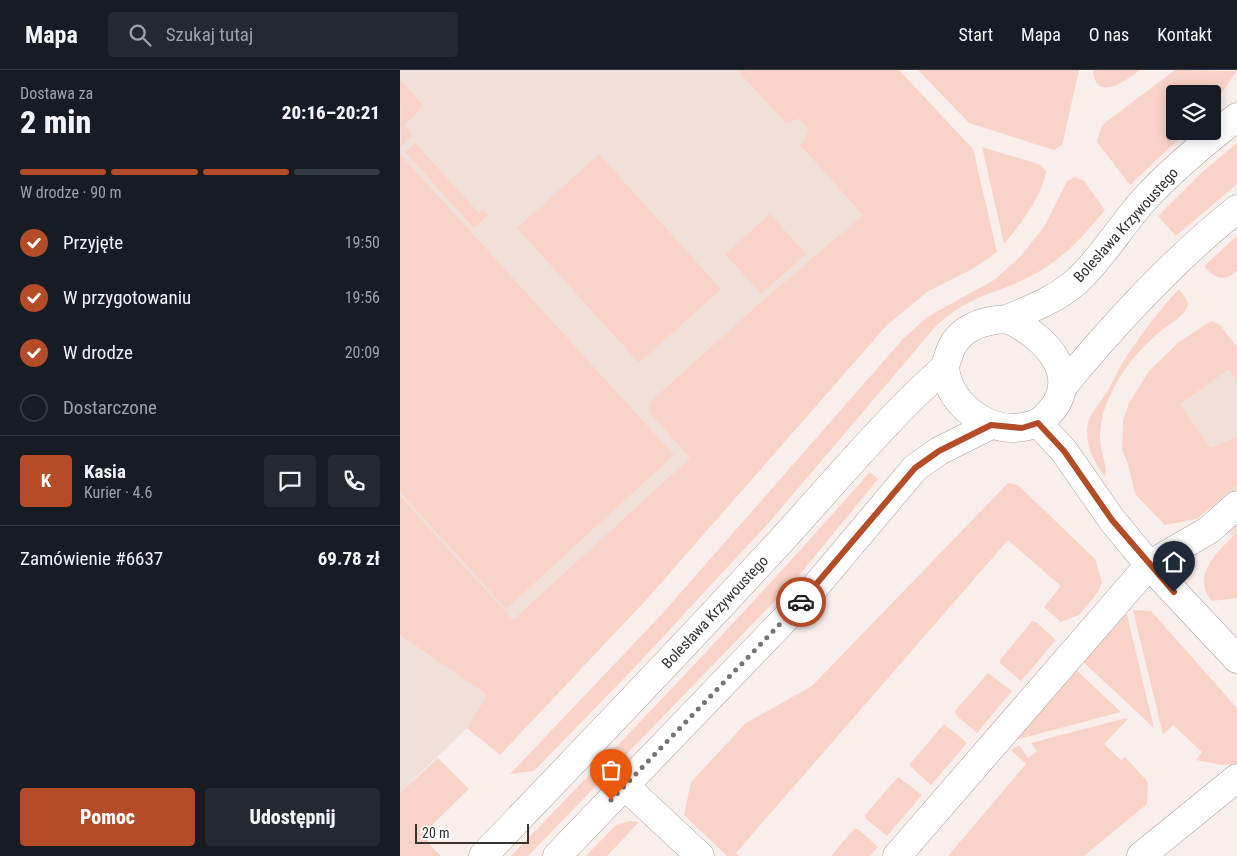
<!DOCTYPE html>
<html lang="pl">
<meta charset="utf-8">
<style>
body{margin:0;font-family:"Roboto Condensed",sans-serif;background:#242831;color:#f1f3f6;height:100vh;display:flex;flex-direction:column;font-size:19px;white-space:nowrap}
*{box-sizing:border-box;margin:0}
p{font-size:16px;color:#9ea1a6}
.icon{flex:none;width:28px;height:28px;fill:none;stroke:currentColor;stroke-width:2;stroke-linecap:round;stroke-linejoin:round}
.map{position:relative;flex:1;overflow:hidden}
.details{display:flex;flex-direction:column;background:#171b24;width:400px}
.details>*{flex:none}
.buttons{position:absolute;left:766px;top:15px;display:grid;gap:10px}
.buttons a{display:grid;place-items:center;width:55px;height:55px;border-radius:5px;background:#171b24;box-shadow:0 2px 12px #0003;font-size:25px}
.scale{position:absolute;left:15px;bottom:12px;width:114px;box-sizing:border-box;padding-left:5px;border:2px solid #353230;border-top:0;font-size:14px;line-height:18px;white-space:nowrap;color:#353230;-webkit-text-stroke:4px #fefefe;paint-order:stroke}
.pin{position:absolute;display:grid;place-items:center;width:42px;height:42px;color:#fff;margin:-51px -21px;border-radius:50% 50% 50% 0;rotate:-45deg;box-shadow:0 0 5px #0007}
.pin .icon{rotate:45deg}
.courier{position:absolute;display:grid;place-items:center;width:50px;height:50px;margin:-25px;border:4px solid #b34c27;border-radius:50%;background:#fff;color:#222;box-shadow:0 1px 6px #0007}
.summary em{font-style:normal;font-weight:800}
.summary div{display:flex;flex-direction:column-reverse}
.summary{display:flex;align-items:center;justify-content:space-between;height:85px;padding:0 20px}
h1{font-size:32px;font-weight:800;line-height:38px}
.bar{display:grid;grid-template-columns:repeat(4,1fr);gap:8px 5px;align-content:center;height:60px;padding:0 20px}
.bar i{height:6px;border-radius:4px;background:#363941}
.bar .on{background:#b34c27}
.bar p{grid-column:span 4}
.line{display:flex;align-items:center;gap:12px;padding:0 20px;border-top:1px solid #363941}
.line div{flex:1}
.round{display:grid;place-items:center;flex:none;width:52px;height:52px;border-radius:5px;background:#242831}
ol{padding:0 20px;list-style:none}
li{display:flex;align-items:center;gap:15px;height:55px}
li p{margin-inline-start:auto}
li .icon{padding:5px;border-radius:50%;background:#b34c27;color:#fff;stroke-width:4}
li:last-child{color:#9ea1a6}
li i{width:28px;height:28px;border:2px solid #363941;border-radius:50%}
.button{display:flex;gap:10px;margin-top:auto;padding:10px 20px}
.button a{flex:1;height:58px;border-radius:5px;background:#b34c27;color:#fff;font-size:20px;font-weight:800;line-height:58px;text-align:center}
.button a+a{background:#242831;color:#f1f3f6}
header{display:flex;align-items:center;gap:30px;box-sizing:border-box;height:70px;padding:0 25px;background:#171b24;border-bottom:1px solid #363941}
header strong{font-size:24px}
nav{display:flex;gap:28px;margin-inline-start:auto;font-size:18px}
.search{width:350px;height:45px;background:#242831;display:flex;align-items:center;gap:12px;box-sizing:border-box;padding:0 18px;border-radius:5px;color:#9ea1a6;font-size:19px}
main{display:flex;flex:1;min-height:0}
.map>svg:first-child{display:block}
.built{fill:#f1e0da}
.green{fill:#f9d3c7}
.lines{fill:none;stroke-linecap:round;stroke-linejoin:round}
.street-casing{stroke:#a9a09d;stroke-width:29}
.secondary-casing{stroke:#a9a09d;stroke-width:29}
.street{stroke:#fff;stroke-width:28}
.secondary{stroke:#fff;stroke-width:28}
.done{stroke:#797471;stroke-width:5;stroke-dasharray:0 9}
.route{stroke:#b34c27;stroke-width:6}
.labels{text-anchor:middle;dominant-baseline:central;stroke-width:5;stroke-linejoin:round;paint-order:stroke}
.street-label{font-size:15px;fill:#353230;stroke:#fefefe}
</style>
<header>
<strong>Mapa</strong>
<div class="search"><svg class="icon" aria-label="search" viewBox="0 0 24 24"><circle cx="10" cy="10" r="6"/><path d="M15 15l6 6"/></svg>Szukaj tutaj</div>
<nav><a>Start</a><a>Mapa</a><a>O nas</a><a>Kontakt</a></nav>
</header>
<main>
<section class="details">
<div class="summary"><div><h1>2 min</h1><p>Dostawa za</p></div><em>20:16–20:21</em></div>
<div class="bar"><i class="on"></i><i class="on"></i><i class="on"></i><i></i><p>W drodze · 90 m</p></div>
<ol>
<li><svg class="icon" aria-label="check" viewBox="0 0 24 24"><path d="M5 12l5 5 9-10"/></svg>Przyjęte<p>19:50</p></li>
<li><svg class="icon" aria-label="check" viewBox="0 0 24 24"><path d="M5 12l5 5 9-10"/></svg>W przygotowaniu<p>19:56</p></li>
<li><svg class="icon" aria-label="check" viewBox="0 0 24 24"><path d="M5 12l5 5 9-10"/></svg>W drodze<p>20:09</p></li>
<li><i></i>Dostarczone</li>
</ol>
<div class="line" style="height:90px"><b class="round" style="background:#b34c27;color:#fff">K</b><div><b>Kasia</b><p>Kurier · 4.6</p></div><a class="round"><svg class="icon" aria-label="chat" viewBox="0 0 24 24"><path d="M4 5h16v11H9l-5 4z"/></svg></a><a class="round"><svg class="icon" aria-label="phone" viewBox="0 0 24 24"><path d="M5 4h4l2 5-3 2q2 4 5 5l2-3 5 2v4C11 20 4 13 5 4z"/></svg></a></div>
<div class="line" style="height:65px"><div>Zamówienie #6637</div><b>69.78 zł</b></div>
<div class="button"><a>Pomoc</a><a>Udostępnij</a></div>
</section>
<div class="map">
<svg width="837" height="786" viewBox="0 0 837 786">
<rect width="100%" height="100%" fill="#f8eeeb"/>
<path class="built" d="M0,0H355L506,170L96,619L0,508Z
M837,275V474L746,343Z
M0,565L87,625L67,658L0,723Z"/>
<path class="green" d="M337,0H499L573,79L597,182L574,198L527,222L487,255L247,529L100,685L67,658L87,625L0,565V426L113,550L290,388L250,343L249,333L361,232L463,145L400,75L409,61L399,49L386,53Z
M518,0H679L662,75L654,80L569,53Z
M693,0H740C727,10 695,34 693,0Z
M775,0L837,1L813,35L812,24H775V61H787L730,115L697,72L701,57L706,52Z
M0,9L23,36L5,55L13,65L1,76Z
M15,73L79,143L83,140L88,145L74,158L5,82Z
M837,73V114L776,166L758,146L800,104Z
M582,77L641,95L646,101C644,123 618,158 604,174Z
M0,84L274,385L106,539L0,422Z
M199,84L321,219L239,293L117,158Z
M675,107L684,111L705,140C682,168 660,192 627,208C590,226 568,226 536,256L372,449L234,598L134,701L110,704L262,544L503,269L527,247L594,210L619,188L644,157L667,111Z
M370,144L406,184L361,224L325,184Z
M837,166V201C823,213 815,208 804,196Z
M779,219L788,232C787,245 775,250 766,257C741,276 721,300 709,328C702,343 698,361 701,377C702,388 708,396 705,407C695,392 687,380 687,362C687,345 697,338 705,325C712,314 717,302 723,292C740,266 758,241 779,219Z
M811,251L819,254L837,277V311L829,299L780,334L810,378L837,367V415L797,449L765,455L736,425L733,416L728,394L722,379L723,351L729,333L749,301L778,273Z
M470,402L478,409L396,509L128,786H111C233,660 354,534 470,402Z
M608,413L618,415L695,489L702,512L698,522L679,545L661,552L644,537L661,516L608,470L336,783L339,786H327L284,745L291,712L346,653L412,616Z
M837,463V528L812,531C789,506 820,479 837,463Z
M733,540L751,541L837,638V694L821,695L796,690L802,682L773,655L763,665Z
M726,541L754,658L681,590Z
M632,551L636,552L656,570L621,611L600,593V590Z
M674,598L721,642L611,671Z
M588,603L612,621L577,663L556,645L555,641Z
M726,648L728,649L704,674L721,690L725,687L748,712L747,734L684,786H548L626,694L611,680L619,675L628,688L637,681L631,673Z
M544,654L567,673L531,715L511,697L510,694Z
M38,688L69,719L28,759C23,771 33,778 41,786H0V723Z
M498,707L522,725L487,766L466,749L465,745Z
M230,751L239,752L207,786H186L216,755Z
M454,759H458L478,777L470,786H431Z"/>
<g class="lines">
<g class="street-casing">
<path id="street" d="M638,353L664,381L712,450L749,495L837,589
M225,716L300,786
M497,786L749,495L809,460L837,435
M741,786L837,708"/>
</g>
<g class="secondary-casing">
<path id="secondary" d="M607,249C648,267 687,311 643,349C635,356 624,357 614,358C581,358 549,332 545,298C545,294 548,288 549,284C557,258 583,250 607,249Z
M607,249C631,239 657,229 677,211C702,188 720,157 743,131C771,100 804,73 837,47
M664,315C716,252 773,190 837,139
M83,786C178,687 273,588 366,487C426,423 480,355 545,297
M157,786L410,523L515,398L539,381L591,355"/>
</g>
<use href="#street" class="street"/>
<use href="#secondary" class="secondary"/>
</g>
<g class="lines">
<path class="done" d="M211,730L401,532"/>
<path class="route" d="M401,532L515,398L539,381L591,355L622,358L638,353L664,381L712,450L774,522"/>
</g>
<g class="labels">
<g class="street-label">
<text transform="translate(726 155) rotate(-48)">Bolesława Krzywoustego</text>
<text transform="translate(315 542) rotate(-47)">Bolesława Krzywoustego</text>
</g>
</g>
</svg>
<div class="buttons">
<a><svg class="icon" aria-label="layers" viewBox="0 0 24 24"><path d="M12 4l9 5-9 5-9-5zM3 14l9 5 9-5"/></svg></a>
</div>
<div class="scale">20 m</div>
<div class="pin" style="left:211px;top:730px;background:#ea580c"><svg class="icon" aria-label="bag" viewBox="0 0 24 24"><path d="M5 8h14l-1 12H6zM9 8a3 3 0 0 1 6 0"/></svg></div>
<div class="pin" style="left:774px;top:522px;background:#1f2937"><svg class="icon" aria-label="home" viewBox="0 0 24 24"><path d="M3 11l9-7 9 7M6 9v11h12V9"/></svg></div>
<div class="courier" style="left:401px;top:532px"><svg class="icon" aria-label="car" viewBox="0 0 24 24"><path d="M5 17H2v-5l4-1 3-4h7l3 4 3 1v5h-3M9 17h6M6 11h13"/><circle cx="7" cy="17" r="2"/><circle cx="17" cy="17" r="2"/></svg></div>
</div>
</main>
